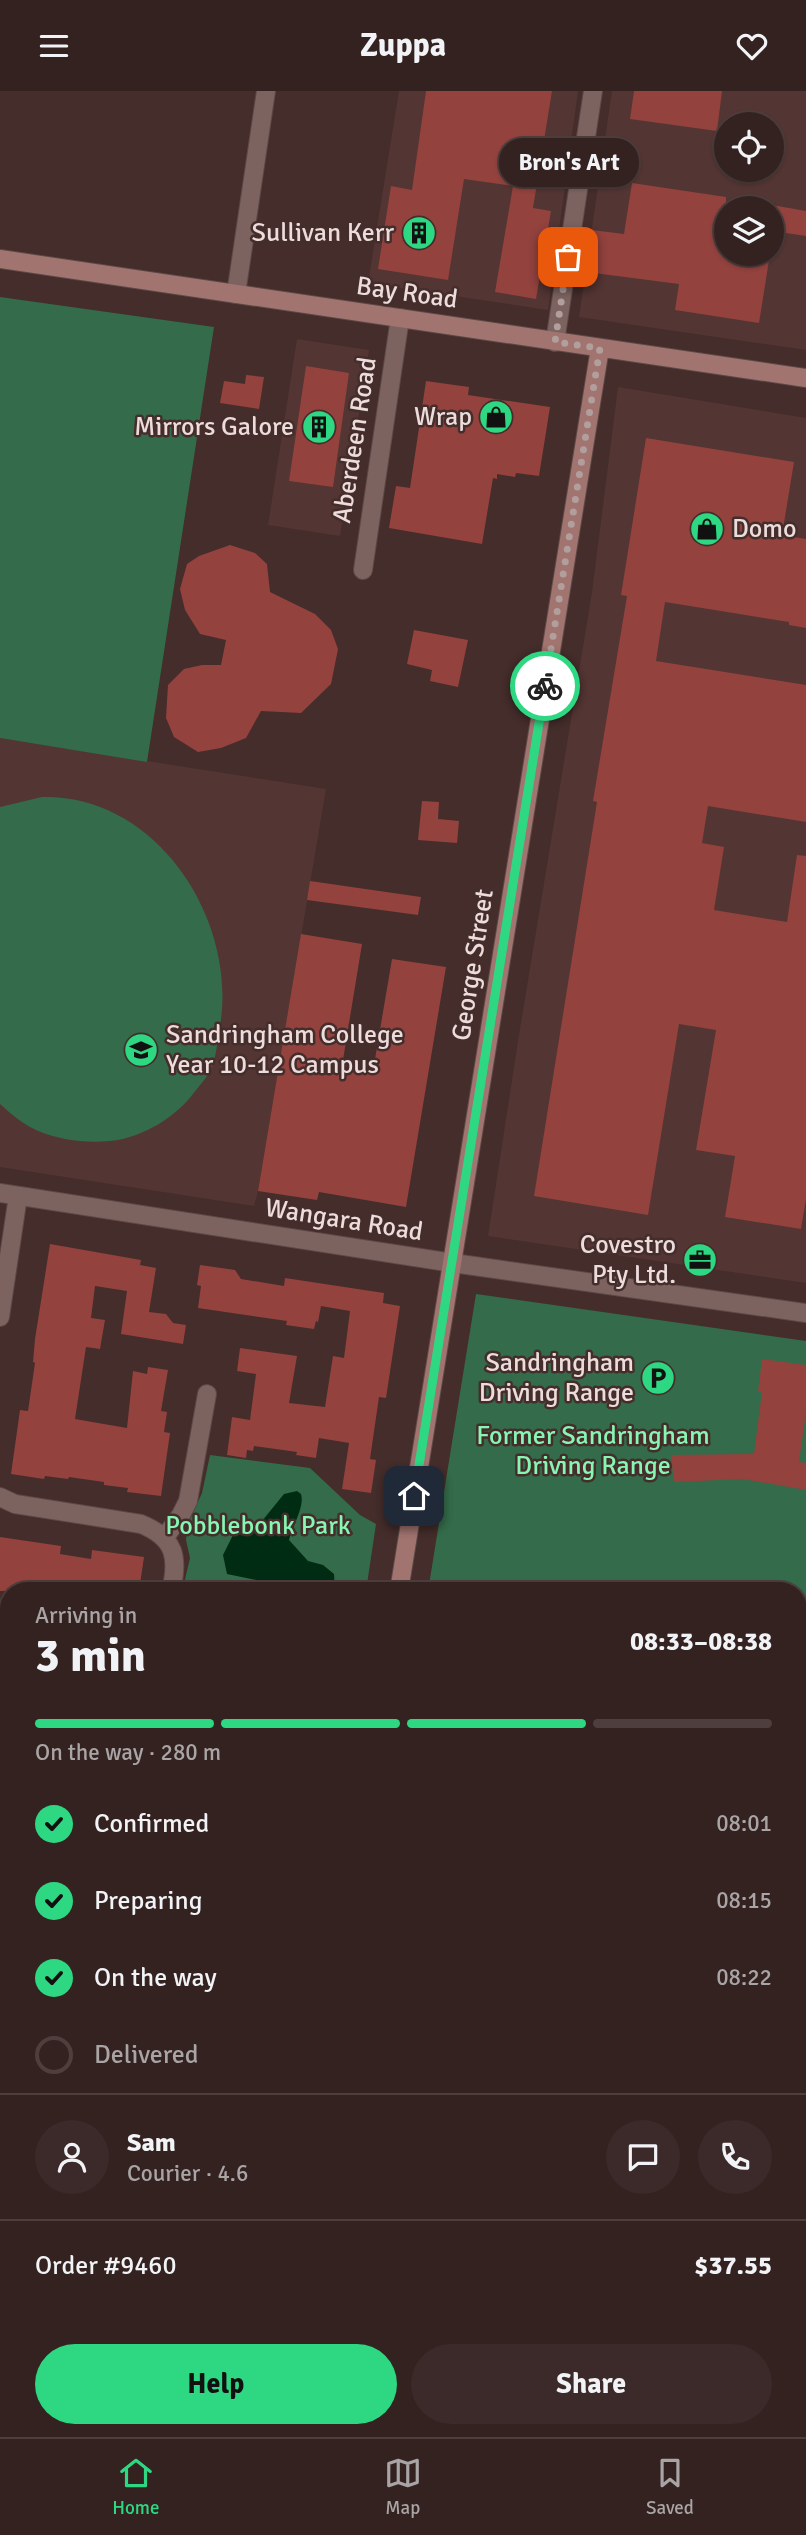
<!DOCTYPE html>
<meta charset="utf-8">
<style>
body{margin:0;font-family:Signika,sans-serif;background:#3b2a29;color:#f1f3f6;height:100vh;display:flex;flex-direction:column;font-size:26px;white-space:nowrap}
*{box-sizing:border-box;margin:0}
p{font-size:23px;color:#a9a4a5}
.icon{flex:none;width:38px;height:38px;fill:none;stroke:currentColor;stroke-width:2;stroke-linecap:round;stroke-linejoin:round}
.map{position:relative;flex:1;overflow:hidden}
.panel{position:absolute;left:0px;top:1491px;width:807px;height:856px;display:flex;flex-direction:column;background:#332220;border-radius:28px 28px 0 0;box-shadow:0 2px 5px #0004,0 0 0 2px #4e3f3e}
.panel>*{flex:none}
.controls{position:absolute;left:714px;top:21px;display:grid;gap:14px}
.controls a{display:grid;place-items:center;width:70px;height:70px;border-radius:50%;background:#332220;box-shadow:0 2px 5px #0004,0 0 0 2px #4e3f3e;font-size:35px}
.pin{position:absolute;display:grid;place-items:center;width:60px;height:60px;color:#fff;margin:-30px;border-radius:14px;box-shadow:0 4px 10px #0006}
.courier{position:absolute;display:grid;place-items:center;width:70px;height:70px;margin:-35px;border:5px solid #2ed883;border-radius:50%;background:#fff;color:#222;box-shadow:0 2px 9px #0007}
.bubble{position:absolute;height:49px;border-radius:24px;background:#332220;box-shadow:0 2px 5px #0004,0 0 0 2px #4e3f3e;font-size:23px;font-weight:700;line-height:49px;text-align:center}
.headline em{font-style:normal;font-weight:700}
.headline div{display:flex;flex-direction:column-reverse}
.headline{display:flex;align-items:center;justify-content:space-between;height:119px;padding:0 35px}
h1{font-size:46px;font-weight:700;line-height:52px}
.bar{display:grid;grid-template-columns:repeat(4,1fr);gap:10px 7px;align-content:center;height:84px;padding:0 35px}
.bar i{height:9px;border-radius:5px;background:#4e3f3e}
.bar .active{background:#2ed883}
.bar p{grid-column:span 4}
.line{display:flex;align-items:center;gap:18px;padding:0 35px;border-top:2px solid #4e3f3e}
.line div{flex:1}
.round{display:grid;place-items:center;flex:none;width:74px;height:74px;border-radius:37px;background:#3b2a29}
ol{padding:0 35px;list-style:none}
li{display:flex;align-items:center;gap:21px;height:77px}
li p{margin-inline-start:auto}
li .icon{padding:7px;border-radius:50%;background:#2ed883;color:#111;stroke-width:4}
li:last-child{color:#a9a4a5}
li i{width:38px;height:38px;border:4px solid #4e3f3e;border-radius:50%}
.cta{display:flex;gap:14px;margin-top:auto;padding:14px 35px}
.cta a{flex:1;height:80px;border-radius:42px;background:#2ed883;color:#111;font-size:28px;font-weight:700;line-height:80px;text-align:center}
.cta a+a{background:#3b2a29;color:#f1f3f6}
header{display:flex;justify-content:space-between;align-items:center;height:91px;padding:0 35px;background:#332220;font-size:32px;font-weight:700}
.tab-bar{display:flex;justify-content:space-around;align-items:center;height:98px;border-top:2px solid #4e3f3e;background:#332220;font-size:19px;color:#a9a4a5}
.tab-bar a{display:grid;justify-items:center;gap:4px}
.tab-bar .active{color:#2ed883}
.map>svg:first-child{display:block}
.built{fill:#533533;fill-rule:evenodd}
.green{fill:#346b4a}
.water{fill:#002c14}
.building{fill:#93423e}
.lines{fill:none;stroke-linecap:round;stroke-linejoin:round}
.street-casing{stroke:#5c4947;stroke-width:20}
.secondary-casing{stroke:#5c4947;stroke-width:20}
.street{stroke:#7d6360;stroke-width:18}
.secondary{stroke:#a27470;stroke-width:18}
.done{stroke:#b19f9d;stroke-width:7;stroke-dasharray:0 12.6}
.route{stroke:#2ed883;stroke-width:9}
.labels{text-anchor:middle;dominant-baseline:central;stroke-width:5;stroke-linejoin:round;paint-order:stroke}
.poi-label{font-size:26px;fill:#ecdcdb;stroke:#442d2b;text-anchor:end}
.street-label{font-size:26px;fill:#ecdcdb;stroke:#442d2b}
.park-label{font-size:26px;fill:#86f6b2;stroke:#442d2b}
</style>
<header><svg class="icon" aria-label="menu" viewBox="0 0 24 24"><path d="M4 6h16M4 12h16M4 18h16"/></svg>Zuppa<svg class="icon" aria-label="heart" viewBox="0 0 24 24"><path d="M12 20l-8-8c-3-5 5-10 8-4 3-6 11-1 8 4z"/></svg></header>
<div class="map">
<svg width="806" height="2346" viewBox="0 0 806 2346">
<rect width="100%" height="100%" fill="#442d2b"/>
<path class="built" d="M399,0H578L548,219L368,192Z
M612,0H806V259L579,226ZM726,33H772V79H726ZM726,117H772V163H726Z
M297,248L369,259L340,445L268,434Z
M618,296L806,327V1192L488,1145L518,950L592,501Z
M0,647L326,698L258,1100L254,1115L0,1076Z
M798,2185L806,2186V2346H292L293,2338H798Z"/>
<path class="green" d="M0,206L214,236L147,671L0,647Z
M42,706C157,703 238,829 220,935C217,951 217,967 209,982C205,989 198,996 193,1003C176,1025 150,1041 123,1048C94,1054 56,1050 30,1036C19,1030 9,1021 0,1013V716Z
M476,1203L806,1250V2129L798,2127V1500H428Z
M210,1364L310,1377L360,1424L376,1433L366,1500H206L183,1497L190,1467L186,1449L187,1435L202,1402Z
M0,1918L9,1919V2007L0,2005Z
M138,2338H236L235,2346H137Z"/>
<path class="water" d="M297,1400L301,1403C305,1416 292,1435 289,1449L308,1470L323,1474L334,1483L335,1499L296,1497L227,1483L223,1464L237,1436L262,1430L284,1403Z"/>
<path class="building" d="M426,0H552L533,117L551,120L536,208L495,201L513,95L464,88L448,189L378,178L391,95L412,99Z
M634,0H722L717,40L630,28Z
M632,92L726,106V163H770L759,232L675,219L679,193L586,181L592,139L624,143Z
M772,114L806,120V145L772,140Z
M306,275L349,282L333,396L289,390Z
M246,284L264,286L259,318L220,312L224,290L245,293Z
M426,290L469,296L468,304L550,316L539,385L516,382L515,386L497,383V388L493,387L482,453L389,437L396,395L410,397Z
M646,347L794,371L782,444L806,448V537L789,534V531L665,511L656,570L806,594V731L708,715L702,752L724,756L714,819L787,831L797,764L806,765V1108L801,1138L725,1126L735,1065L696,1059L716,939L679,933L648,1124L534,1105L597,711L593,710L627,505L621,504Z
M230,454L255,462L267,473L270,501L315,523L331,539L338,558L331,593L301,622L261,620L246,647L221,657L198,661L174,646L166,627L168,594L184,578L202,574H221L226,549L200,543L185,519L180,498L187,473L199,465Z
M414,539L468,549L458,596L430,590L432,579L407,573Z
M422,710L439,711L438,728L459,730L457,752L418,749Z
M310,790L421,806L418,824L307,809Z
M301,843L362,853L343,969L374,974L392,868L446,876L406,1116L319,1101L317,1109L258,1100Z
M50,1153L141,1169L140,1174L156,1177L149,1221L166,1223L173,1232L186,1234L183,1253L121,1243L127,1200L95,1195L91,1227L105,1229L100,1258L86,1256L75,1328L127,1337L133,1280L147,1283L148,1276L168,1279L161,1320L167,1321L164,1341L170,1342L161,1405L127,1401L128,1397L104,1394V1391L69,1386L68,1388L45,1385L44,1388L11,1383L20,1319L28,1320L35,1272L33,1271L35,1248Z
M200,1174L235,1179L241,1188L284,1195L285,1187L384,1202L383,1212L400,1215L386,1307L379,1306L370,1368L376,1369L371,1402L342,1398L349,1352L319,1347L316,1367L296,1364L297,1361L254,1355L253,1360L247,1359L246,1367L227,1364L232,1326L250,1329L256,1283L237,1280L240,1257L297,1265L289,1312L325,1316L333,1265L344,1267L350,1220L321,1215L318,1231L316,1230L314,1238L286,1234L287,1230L198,1217L201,1195L197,1194Z
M762,1268L806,1274V1321L799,1371L806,1372V1399L743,1388L674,1391L671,1364L754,1363L762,1301H758Z
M0,1446L61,1455L60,1463L91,1468L92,1459L144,1466L139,1500H88L44,1493L43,1500L14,1498L13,1500H0Z"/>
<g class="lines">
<g class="street-casing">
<path id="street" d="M236,203L266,0
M555,251L593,0
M363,479L400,227
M0,1102L453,1172L806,1222
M0,1226L18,1105
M0,1406L15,1413L141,1433C175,1447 179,1466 171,1500
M165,1446L181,1424L188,1410L207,1303
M0,1815L9,1816
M0,2036L9,2037
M798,2153L806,2154"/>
</g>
<g class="secondary-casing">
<path id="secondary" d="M0,168L806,287
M399,1500L600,257
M263,2346L265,2338"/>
</g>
<use href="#street" class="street"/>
<use href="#secondary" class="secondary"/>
</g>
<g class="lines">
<path class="done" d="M545,595L600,257L555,251L568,166"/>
<path class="route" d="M414,1405L545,595"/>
</g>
<defs>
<g id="building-disc" transform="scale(1.75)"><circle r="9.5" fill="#2ed883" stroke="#442d2b"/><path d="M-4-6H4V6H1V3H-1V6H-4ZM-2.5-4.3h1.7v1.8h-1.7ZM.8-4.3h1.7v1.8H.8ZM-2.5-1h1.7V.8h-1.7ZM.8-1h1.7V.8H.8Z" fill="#111"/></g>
<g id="shop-disc" transform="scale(1.75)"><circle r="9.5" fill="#2ed883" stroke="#442d2b"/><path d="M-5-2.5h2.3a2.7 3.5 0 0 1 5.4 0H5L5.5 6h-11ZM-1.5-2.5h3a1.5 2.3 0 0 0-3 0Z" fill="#111"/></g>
<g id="school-disc" transform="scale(1.75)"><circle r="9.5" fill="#2ed883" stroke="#442d2b"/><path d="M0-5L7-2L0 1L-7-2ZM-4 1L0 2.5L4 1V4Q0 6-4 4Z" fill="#111"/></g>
<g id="office-disc" transform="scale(1.75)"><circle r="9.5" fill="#2ed883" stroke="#442d2b"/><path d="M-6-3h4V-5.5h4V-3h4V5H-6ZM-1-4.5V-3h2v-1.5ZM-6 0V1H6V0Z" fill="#111"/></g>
<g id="parking-disc" transform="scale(1.75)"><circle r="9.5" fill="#2ed883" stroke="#442d2b"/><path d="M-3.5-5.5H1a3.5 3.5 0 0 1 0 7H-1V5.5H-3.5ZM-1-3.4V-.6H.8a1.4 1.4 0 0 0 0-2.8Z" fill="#111"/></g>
</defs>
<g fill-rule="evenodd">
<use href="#building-disc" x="419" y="142"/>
<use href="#shop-disc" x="496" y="326"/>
<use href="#building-disc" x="319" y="336"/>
<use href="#shop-disc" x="707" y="438"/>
<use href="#school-disc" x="141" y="959"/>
<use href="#office-disc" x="700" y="1169"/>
<use href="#parking-disc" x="658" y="1287"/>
</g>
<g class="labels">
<g class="poi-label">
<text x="394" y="142">Sullivan Kerr</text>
<text x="472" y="326">Wrap</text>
<text x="294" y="336">Mirrors Galore</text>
<text x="732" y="438" text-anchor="start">Domo</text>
<text x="166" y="944" text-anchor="start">Sandringham College<tspan x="166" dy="30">Year 10-12 Campus</tspan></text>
<text x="676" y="1154">Covestro<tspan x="676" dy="30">Pty Ltd.</tspan></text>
<text x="634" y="1272">Sandringham<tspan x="634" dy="30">Driving Range</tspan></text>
</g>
<g class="street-label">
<text transform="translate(407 202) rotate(8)">Bay Road</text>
<text transform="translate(355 349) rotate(-81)">Aberdeen Road</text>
<text transform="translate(473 874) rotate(-81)">George Street</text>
<text transform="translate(344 1129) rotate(9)">Wangara Road</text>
</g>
<g class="park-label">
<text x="593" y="1345">Former Sandringham<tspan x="593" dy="30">Driving Range</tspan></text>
<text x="258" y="1435">Pobblebonk Park</text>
</g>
</g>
</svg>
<div class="controls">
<a><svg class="icon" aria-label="locate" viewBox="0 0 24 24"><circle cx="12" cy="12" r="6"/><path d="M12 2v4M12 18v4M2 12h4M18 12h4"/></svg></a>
<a><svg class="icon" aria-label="layers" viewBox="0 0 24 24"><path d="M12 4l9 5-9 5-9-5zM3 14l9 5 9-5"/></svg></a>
</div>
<div class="pin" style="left:568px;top:166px;background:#ea580c"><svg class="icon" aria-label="bag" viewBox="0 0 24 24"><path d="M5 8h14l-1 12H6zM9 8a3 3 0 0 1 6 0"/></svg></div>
<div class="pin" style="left:414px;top:1405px;background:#1f2937"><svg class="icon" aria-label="home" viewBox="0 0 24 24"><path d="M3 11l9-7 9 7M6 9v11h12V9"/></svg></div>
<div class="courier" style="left:545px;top:595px"><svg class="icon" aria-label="bike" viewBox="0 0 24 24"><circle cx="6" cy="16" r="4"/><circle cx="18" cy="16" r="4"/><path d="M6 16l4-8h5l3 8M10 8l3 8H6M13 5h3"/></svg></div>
<div class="bubble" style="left:499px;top:47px;width:140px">Bron's Art</div>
<section class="panel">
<div class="headline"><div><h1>3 min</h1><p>Arriving in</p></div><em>08:33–08:38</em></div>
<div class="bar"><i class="active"></i><i class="active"></i><i class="active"></i><i></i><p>On the way · 280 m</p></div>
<ol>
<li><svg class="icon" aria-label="check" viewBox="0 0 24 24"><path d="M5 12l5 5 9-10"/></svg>Confirmed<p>08:01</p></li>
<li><svg class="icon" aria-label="check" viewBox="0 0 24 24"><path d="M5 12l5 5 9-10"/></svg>Preparing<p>08:15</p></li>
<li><svg class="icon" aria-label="check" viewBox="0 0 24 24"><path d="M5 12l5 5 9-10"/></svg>On the way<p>08:22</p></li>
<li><i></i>Delivered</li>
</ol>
<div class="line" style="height:126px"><a class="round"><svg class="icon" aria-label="person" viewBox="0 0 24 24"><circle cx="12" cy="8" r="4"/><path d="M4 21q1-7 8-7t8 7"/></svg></a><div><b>Sam</b><p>Courier · 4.6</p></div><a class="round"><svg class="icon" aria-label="chat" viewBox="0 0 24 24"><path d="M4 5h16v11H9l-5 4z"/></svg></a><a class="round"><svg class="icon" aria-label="phone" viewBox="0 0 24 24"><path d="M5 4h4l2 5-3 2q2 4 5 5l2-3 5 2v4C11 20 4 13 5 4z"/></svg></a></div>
<div class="line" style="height:91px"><div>Order #9460</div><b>$37.55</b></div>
<div class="cta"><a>Help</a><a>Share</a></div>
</section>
</div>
<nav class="tab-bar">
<a class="active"><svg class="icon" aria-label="home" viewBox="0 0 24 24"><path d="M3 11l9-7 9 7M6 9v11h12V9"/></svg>Home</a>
<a><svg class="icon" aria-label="map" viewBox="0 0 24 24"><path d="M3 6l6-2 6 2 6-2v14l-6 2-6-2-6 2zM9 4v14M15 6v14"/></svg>Map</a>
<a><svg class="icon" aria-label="saved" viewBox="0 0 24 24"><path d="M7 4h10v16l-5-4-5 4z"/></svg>Saved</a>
</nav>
